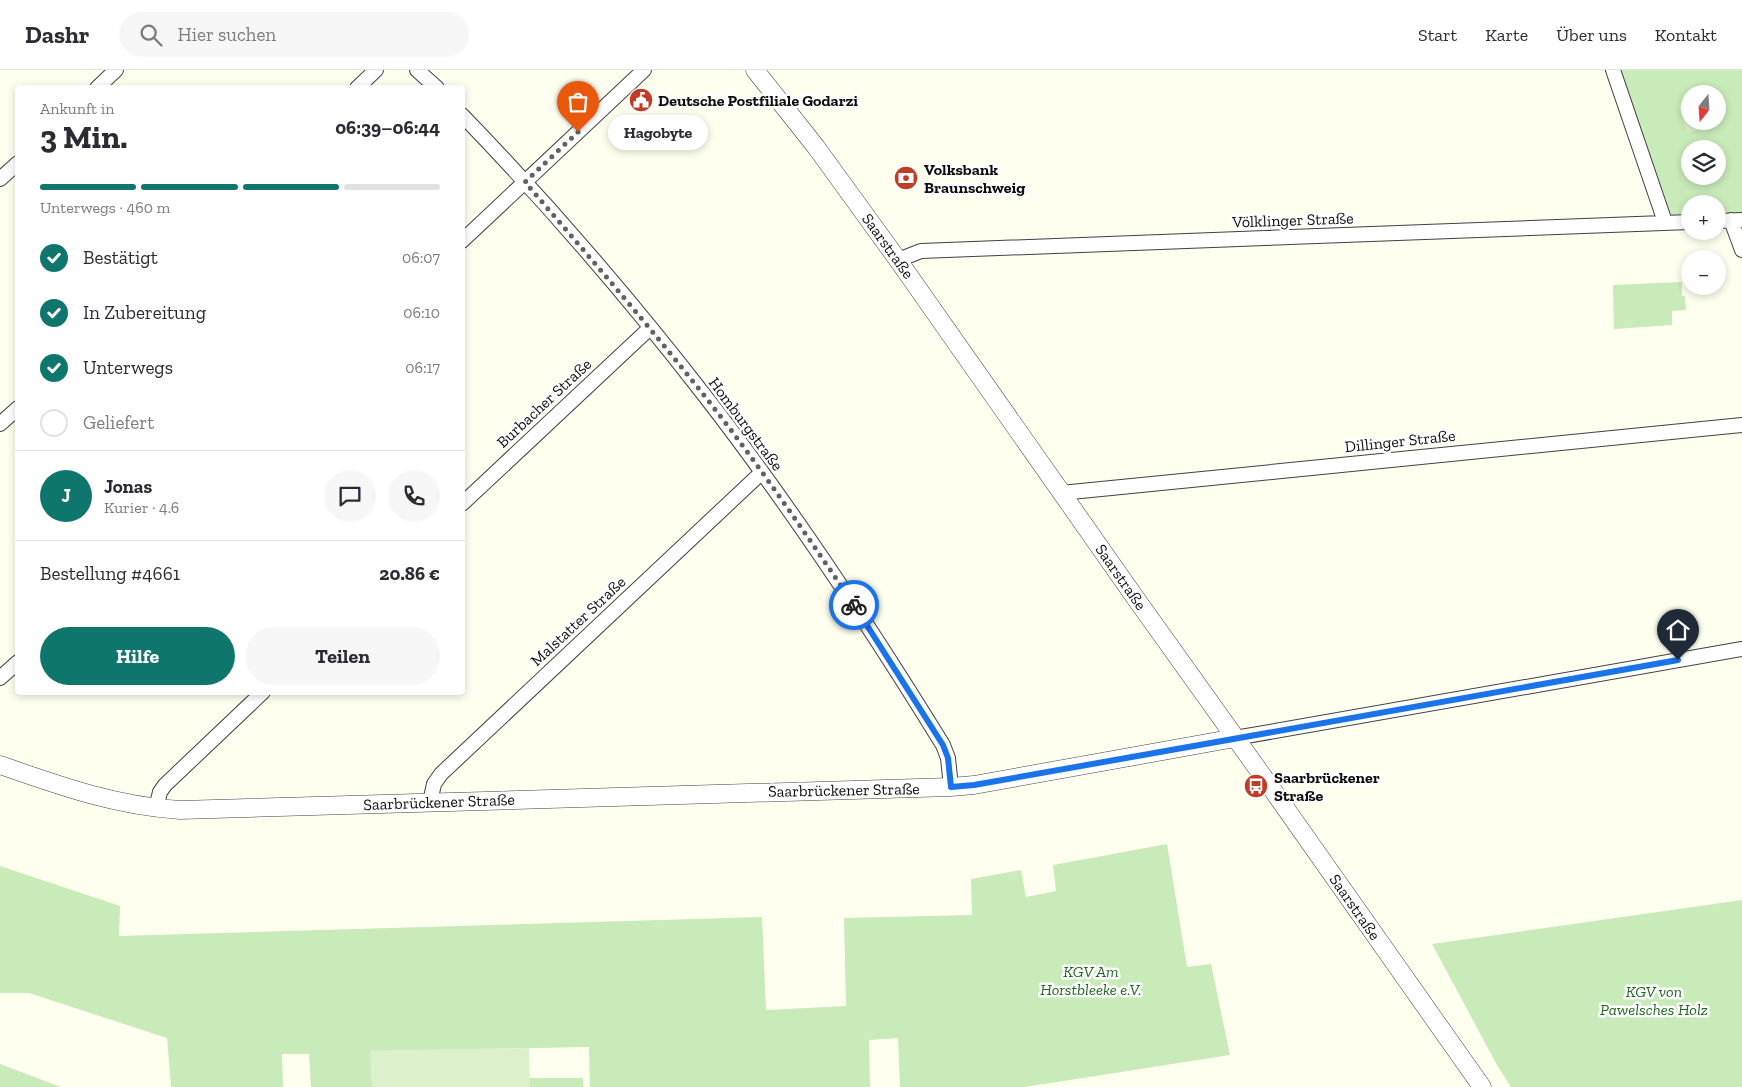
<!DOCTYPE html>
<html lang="de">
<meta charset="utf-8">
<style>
body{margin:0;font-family:"Zilla Slab",serif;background:#f7f7f7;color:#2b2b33;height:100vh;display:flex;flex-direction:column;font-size:19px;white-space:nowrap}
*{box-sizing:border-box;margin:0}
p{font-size:16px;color:#7c7c81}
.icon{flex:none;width:28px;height:28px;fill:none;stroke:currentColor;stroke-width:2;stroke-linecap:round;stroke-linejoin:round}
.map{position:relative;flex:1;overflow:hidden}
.panel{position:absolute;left:15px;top:15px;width:450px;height:610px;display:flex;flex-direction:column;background:#fff;border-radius:5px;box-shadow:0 2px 8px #0003}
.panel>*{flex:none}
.needle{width:32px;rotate:197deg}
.controls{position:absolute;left:1681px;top:15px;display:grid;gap:10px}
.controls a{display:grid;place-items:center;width:45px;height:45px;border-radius:50%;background:#fff;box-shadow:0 2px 8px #0003;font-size:25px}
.pin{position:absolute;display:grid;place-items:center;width:42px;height:42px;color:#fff;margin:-51px -21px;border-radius:50% 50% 50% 0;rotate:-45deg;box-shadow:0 0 5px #0007}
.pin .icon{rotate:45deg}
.courier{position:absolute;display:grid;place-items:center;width:50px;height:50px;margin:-25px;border:4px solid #1a73e8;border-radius:50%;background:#fff;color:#222;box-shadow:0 1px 6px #0007}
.bubble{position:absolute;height:35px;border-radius:18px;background:#fff;box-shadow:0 2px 8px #0003;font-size:16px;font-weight:700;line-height:35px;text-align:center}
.head em{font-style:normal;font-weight:700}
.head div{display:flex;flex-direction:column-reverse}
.head{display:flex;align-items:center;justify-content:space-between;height:85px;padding:0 25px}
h1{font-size:32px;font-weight:700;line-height:38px}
.bar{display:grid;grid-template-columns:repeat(4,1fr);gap:8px 5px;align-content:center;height:60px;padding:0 25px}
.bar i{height:6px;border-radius:4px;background:#e1e1e2}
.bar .active{background:#0f766e}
.bar p{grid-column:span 4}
.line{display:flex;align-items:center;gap:12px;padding:0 25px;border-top:1px solid #e1e1e2}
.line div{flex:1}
.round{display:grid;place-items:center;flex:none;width:52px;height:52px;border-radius:26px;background:#f7f7f7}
ol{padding:0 25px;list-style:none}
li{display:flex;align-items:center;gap:15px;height:55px}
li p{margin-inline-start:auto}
li .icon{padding:5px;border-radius:50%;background:#0f766e;color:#fff;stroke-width:4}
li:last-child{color:#7c7c81}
li i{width:28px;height:28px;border:2px solid #e1e1e2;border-radius:50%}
.cta{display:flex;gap:10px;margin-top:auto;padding:10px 25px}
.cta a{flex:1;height:58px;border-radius:30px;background:#0f766e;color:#fff;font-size:20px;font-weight:700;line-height:58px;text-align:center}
.cta a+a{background:#f7f7f7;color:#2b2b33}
header{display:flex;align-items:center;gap:30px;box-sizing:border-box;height:70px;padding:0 25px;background:#fff;border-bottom:1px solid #e1e1e2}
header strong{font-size:24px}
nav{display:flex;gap:28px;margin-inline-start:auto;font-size:18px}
.search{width:350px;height:45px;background:#f7f7f7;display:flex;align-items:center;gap:12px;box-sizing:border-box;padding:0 18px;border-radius:28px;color:#7c7c81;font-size:19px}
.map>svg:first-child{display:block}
.green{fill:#c9eab9;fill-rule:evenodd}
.pitch{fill:#dcf1cb}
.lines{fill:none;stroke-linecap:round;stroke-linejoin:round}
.minor-casing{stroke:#414141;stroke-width:16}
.tertiary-casing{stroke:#414141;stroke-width:19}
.minor{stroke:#fff;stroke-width:14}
.tertiary{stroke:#fff;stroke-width:18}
.done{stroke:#62625d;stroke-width:5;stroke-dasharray:0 9}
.route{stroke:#1a73e8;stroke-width:6}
.labels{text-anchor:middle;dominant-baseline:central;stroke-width:5;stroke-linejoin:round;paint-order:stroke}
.poi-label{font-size:16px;font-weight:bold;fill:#0e0e0e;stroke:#fff;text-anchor:start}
.street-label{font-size:16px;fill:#0e0e0e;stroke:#fff}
.park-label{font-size:16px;font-style:italic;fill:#1f671e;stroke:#fff}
</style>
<header>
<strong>Dashr</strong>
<div class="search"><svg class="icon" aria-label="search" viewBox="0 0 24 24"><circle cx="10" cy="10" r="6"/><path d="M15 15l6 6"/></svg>Hier suchen</div>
<nav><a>Start</a><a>Karte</a><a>Über uns</a><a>Kontakt</a></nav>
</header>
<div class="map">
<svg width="1742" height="1017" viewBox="0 0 1742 1017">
<rect width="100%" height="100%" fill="#fffff0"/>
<path class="green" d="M1613,0H1742V150L1718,151V134H1690V152H1665ZM1690,24H1718V51H1690ZM1690,79H1718V106H1690Z
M1682,212V226H1685L1686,240L1672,241V255L1614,259L1613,215Z
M1167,774L1187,897L1211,894L1230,985L1025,1017H900L898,968L869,970L870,1017H590L589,977L371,981L372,1017H311L309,984H282L283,1017H171L167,968L29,923H0V796L120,836L119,866L762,847L766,940L846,936L844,848L972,845L971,809L1021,800L1026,827L1056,821L1053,795Z
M1742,830V1017H1511L1497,995L1432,874Z
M0,994L61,1017H0Z
M530,1008H583V1017H530Z"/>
<path class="pitch" d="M1690,32V51H1712L1714,55L1687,63L1679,35Z
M529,978L530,1017H372L370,981Z"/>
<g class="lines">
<g class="minor-casing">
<path id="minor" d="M417,0L437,18
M1613,0L1665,152
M97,18L116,0
M357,18L376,0
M462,45C548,134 629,228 705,326C791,437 869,555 943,675L948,688L951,717
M0,109L18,93
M1731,150L1742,180
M1718,151L1742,150
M462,171L644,0
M898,190L921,181L1690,152
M0,354L18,338
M1061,423L1742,355
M462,434L650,258
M0,608L18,592
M1235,668L1742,579
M430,732L434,714L441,704L761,403
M156,738L160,722L165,715L263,622"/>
</g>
<g class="tertiary-casing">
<path id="tertiary" d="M755,0L816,77L898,190L1139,533L1272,719L1482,1017
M0,695C60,716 116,736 180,740L951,717L974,715L1235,668"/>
</g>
<use href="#minor" class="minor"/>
<use href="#tertiary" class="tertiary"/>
</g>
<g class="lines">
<path class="done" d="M578,62L525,112C585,182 646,252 703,324C757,392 806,464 854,535"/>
<path class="route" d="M854,535L943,675L948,688L951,717L974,715L1678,590"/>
</g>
<defs>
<g id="civic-disc" transform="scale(1.25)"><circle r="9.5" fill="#bf3c25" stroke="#fff"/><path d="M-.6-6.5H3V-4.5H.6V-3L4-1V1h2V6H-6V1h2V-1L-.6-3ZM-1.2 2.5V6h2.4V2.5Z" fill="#fff"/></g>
<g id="bank-disc" transform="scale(1.25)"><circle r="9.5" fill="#bf3c25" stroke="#fff"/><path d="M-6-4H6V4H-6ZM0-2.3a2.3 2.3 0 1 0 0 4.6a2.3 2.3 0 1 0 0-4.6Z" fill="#fff"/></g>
<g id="bus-disc" transform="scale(1.25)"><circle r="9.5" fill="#bf3c25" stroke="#fff"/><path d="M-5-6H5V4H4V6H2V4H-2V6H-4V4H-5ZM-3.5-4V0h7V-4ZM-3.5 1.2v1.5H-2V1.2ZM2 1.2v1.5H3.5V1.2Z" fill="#fff"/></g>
</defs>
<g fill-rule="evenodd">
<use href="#civic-disc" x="641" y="30"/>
<use href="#bank-disc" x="906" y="108"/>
<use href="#bus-disc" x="1256" y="716"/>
</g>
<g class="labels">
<g class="poi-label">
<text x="658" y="30">Deutsche Postfiliale Godarzi</text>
<text x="924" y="99">Volksbank<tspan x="924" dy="18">Braunschweig</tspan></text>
<text x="1274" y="707">Saarbrückener<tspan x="1274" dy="18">Straße</tspan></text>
</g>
<g class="street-label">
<text transform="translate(1293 150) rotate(-2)">Völklinger Straße</text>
<text transform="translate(888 176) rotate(54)">Saarstraße</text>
<text transform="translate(544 333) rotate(-43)">Burbacher Straße</text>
<text transform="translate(746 354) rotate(53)">Homburgstraße</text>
<text transform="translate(1400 371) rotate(-6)">Dillinger Straße</text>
<text transform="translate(1121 507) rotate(55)">Saarstraße</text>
<text transform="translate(578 551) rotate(-43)">Malstatter Straße</text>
<text transform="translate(844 720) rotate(-1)">Saarbrückener Straße</text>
<text transform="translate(439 732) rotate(-2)">Saarbrückener Straße</text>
<text transform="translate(1355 837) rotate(55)">Saarstraße</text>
</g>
<g class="park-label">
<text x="1091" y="901">KGV Am<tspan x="1091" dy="18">Horstbleeke e.V.</tspan></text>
<text x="1654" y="921">KGV von<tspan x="1654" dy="18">Pawelsches Holz</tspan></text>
</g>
</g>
</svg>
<div class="controls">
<a><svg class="needle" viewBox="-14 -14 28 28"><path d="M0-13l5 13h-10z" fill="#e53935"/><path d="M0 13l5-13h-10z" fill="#7c7c81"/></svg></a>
<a><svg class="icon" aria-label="layers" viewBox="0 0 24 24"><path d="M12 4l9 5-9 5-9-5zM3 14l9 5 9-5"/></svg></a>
<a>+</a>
<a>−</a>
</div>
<div class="pin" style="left:578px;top:62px;background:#ea580c"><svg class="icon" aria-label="bag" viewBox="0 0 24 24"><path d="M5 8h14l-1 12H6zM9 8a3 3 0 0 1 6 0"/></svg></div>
<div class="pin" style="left:1678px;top:590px;background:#1f2937"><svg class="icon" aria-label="home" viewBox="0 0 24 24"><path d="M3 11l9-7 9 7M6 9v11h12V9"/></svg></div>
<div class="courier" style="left:854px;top:535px"><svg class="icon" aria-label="bike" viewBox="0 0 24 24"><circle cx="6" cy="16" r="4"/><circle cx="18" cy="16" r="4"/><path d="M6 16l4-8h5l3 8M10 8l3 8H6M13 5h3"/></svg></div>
<div class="bubble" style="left:608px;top:45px;width:100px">Hagobyte</div>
<section class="panel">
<div class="head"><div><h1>3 Min.</h1><p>Ankunft in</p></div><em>06:39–06:44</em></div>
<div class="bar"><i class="active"></i><i class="active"></i><i class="active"></i><i></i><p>Unterwegs · 460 m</p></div>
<ol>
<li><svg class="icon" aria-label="check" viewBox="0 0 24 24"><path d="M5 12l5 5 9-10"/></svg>Bestätigt<p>06:07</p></li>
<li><svg class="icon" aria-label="check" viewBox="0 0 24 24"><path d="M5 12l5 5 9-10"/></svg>In Zubereitung<p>06:10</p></li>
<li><svg class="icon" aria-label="check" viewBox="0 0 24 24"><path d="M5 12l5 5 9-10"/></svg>Unterwegs<p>06:17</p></li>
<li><i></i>Geliefert</li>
</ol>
<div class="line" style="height:90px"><b class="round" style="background:#0f766e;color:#fff">J</b><div><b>Jonas</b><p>Kurier · 4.6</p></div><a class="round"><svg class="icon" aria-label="chat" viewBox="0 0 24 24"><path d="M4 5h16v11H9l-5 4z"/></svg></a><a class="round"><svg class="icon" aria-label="phone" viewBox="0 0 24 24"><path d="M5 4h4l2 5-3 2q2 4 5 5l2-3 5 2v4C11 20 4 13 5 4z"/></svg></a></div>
<div class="line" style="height:65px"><div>Bestellung #4661</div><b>20.86 €</b></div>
<div class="cta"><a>Hilfe</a><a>Teilen</a></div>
</section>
</div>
